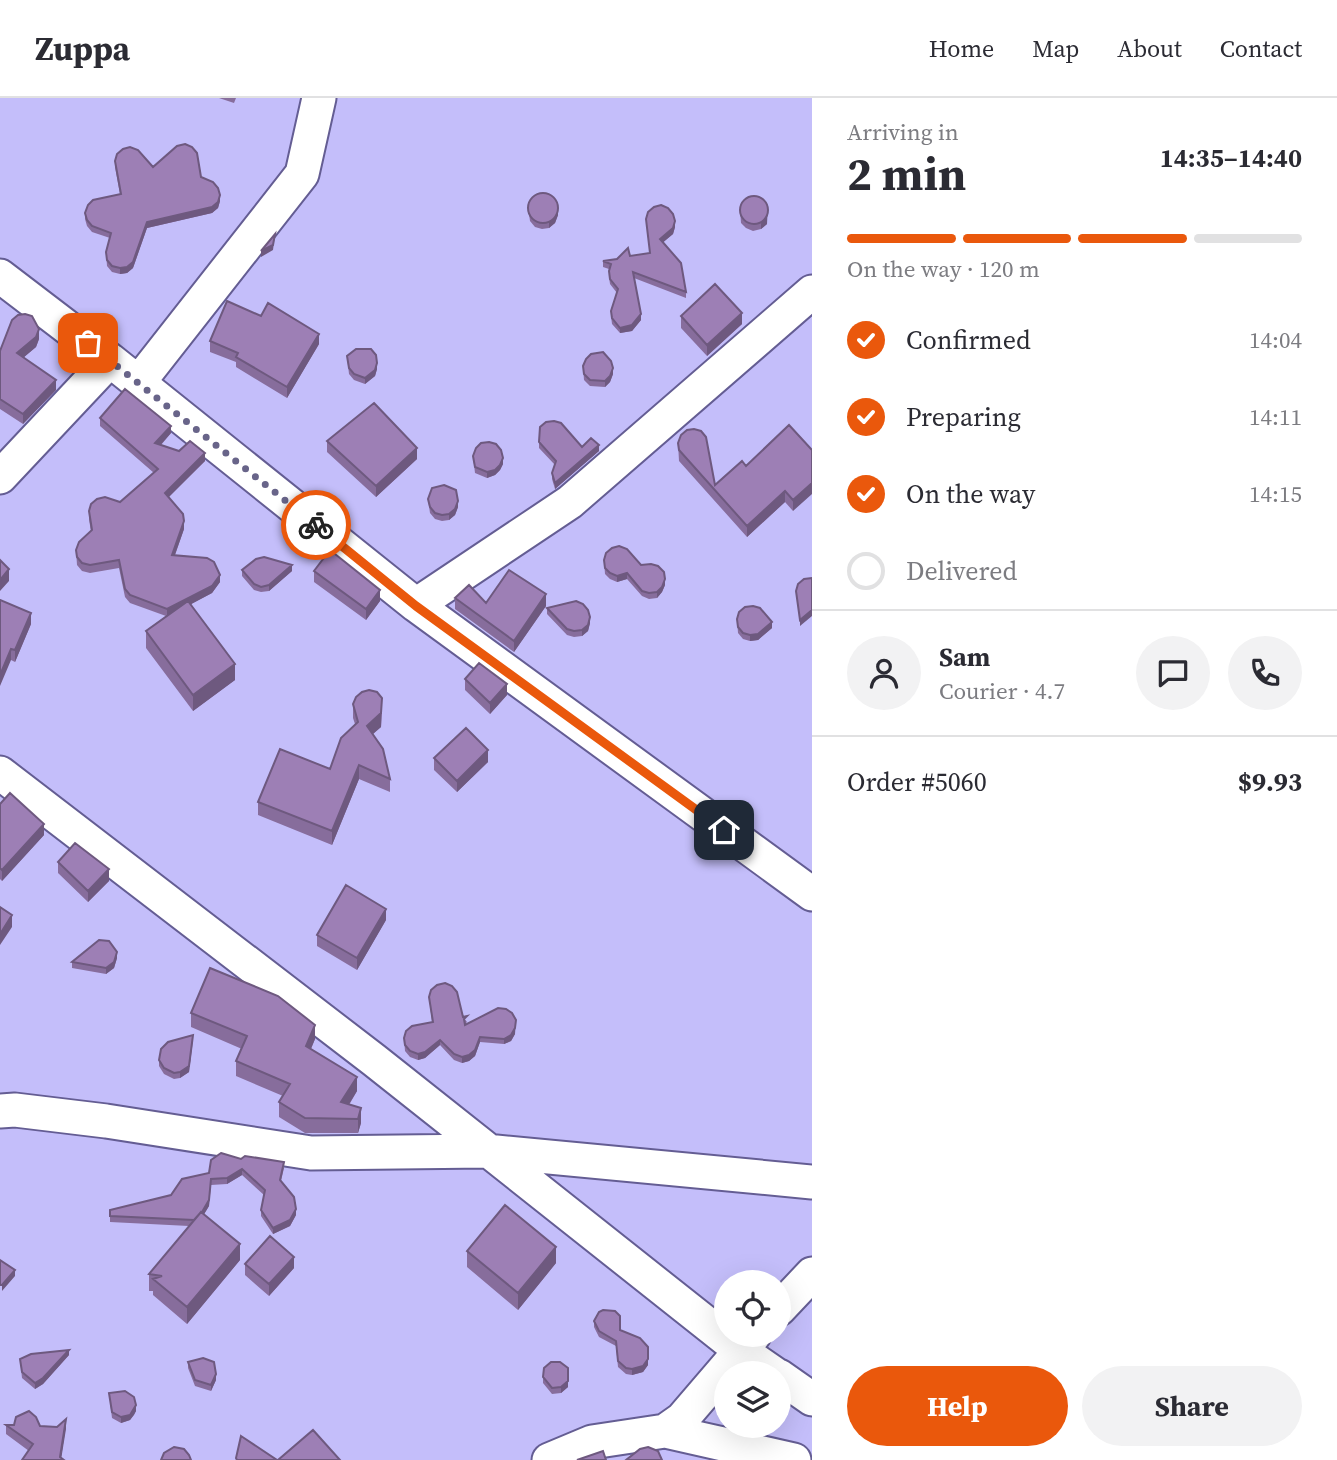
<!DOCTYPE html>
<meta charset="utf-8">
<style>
body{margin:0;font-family:"Source Serif 4",serif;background:#f2f2f3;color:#2b2b33;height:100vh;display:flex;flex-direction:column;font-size:26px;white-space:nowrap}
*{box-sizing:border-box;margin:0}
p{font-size:23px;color:#7c7c81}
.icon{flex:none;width:38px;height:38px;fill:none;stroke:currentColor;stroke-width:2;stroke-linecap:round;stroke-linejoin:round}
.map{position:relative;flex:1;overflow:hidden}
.side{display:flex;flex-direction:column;background:#fff;width:525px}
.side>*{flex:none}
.controls{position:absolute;left:714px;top:1172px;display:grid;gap:14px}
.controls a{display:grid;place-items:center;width:77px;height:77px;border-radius:50%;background:#fff;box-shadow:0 7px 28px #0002;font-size:35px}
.pin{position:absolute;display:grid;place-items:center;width:60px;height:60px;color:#fff;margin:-30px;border-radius:14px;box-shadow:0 4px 10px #0006}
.courier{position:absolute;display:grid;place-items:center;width:70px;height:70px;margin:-35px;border:5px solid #ea580c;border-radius:50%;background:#fff;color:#222;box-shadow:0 2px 9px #0007}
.headline em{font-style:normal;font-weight:700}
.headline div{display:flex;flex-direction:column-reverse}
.headline{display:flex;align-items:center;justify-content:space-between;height:119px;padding:0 35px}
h1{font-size:46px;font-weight:700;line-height:52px}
.bar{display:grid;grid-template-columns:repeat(4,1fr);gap:10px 7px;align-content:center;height:84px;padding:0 35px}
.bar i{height:9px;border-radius:5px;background:#e1e1e2}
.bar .active{background:#ea580c}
.bar p{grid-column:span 4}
.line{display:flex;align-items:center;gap:18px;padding:0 35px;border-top:2px solid #e1e1e2}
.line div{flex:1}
.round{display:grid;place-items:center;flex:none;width:74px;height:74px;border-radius:37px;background:#f2f2f3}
ol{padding:0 35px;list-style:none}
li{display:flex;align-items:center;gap:21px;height:77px}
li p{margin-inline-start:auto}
li .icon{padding:7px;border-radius:50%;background:#ea580c;color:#fff;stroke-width:4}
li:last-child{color:#7c7c81}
li i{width:38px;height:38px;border:4px solid #e1e1e2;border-radius:50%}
.primary-button{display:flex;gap:14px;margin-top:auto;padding:14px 35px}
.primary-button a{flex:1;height:80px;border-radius:42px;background:#ea580c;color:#fff;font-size:28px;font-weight:700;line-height:80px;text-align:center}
.primary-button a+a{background:#f2f2f3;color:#2b2b33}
header{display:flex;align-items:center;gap:42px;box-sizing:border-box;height:98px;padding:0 35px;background:#fff;border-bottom:2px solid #e1e1e2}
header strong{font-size:33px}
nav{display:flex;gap:38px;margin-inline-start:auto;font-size:24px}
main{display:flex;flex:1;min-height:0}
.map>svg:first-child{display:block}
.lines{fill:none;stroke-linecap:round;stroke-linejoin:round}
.minor-casing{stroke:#645d93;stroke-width:37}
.minor{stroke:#fff;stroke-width:33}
.wall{fill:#876d9c}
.shaded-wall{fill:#6e597f}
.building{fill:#9d7fb5;stroke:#6e597f;stroke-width:2}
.done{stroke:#686489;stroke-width:7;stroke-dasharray:0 12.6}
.route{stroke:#ea580c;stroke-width:9}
</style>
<header>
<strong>Zuppa</strong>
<nav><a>Home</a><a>Map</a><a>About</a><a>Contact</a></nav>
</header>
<main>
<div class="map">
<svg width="812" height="1362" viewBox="0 0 812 1362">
<rect width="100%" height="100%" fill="#c4befa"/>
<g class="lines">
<g class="minor-casing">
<path id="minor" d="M0,178L110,262L416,507L812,796
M138,285L302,76L319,0
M0,379L110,262
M416,507L570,404L812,194
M0,675L374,962L740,1252L775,1276
M0,1013L15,1012L106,1023L311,1055L486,1053L812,1084
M779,1211L812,1176
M779,1278L812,1301
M665,1333L794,1362
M549,1362L592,1344L665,1333L682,1321L754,1237"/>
</g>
<use href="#minor" class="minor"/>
</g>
<path class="wall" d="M219,0H236L234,5Z
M115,63L153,69L201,79L220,103L218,110L212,115L147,130L133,170L127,175L120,176L112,174L107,168L106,154L110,140L92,134L87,128L85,121V115L120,96L115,69Z
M528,109L558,117L555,125L549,130L542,131L535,129L530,123Z
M740,111L767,126L761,131L753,133L746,130L741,125Z
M646,121L675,129L673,136L663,144L686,194V200L634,180L641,222L632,233L620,235L612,226L611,218V213L617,195L610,186L609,179V171L603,169V163L650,155Z
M681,218L742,226L707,258L681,230Z
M39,241L36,249L24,259L56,292L23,326L0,311V253Z
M210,243L319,246L287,300L236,269V264L210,254Z
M347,258L377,271L375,278L365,286L354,282L349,276Z
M583,268L613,276L610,284L605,289L590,288L584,282Z
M100,320L171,335L161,347L205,363L168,399L184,431L175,457L220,484L212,495L191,506L235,582L193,613L146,550V533L166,518L130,505L125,499L119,470L90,475L82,473L77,467L76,452L91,434L89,421V413L120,404L154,375L100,328Z
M327,343L417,361L376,399L327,354Z
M539,344L582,349L599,353L555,391L552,381V375L555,367L539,350Z
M678,345L715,387L746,368L812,352L793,413L785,404L747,439L679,363Z
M473,358L503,366L500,372L495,377L487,380L475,375Z
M428,401L458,409L455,417L449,422L442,423L435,421L430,415Z
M604,462L641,467L665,487L662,494L657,500L649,501L642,498L627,481L617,484L610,481L605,476Z
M242,472L292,473L269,493L261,494L254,492L242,478Z
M314,473L380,503L366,522L314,484Z
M455,500L486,505L546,508L514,554L455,511Z
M0,502L31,526L15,564L11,562Z
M547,510L590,525L588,533L582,538L574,539L567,537L547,516Z
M737,521L772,530L758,542L750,543L743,541L738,535Z
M465,581L507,597L490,616L465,592Z
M353,606L382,614L381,629L373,636L390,681V694L359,681L332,747L258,717V704L330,671L355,626L353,620Z
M434,660L488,664L457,694L434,672Z
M0,706L44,737L2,783L0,781Z
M58,764L109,783L88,804L58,775Z
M386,822L357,872L317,848V837Z
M117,860L114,870L106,876L72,870V864Z
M429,899L463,919L467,924L465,926V927L515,936L511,943L504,946L480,944L475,958L469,963L462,965L454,962L440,947L425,960L418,962L410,959L405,953L404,940L432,924Z
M191,915L315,941L311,951L357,993L349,1007L361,1025L358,1035H305L279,1019V1004L283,998L236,978V963L242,951L191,929Z
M193,942L189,974L180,980L174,981L164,976L159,968V962Z
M241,1061L284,1070L281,1083L296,1117L290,1128L273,1136L261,1118V1112L264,1097L242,1077L227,1086L211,1087L209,1108L204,1116L240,1162L187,1226L153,1197V1193H149V1176L189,1128L110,1124V1112L171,1097L209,1075Z
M467,1153L556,1165L518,1212L467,1169Z
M245,1166L294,1170L269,1198L245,1177Z
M594,1223L620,1232L648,1249V1267L643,1274L632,1277L626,1276L618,1269L616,1248L599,1239L594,1229Z
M69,1257L43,1286L35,1291L22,1280L20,1261Z
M188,1264L216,1282L211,1293L195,1288L188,1270Z
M568,1270V1289L561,1295L552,1296L543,1285V1279Z
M109,1295L136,1313L130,1322L121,1325L112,1320Z
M6,1327L40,1328L66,1331L29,1353L6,1336Z"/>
<path class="shaded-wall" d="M220,97V103L218,110L212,115L147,130L133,170L127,175L120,176V170L147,124Z
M768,106L767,126L761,131V126Z
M558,111V117L555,125L549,130V124Z
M675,123V129L673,136L660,147V141Z
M275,136L273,152L261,159V153Z
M742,215V226L707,258V247Z
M641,216V222L632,233L620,235V230Z
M39,231V241L36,249L17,265V255Z
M319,236V246L287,300V289Z
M377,265V271L375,278L365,286V280Z
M613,270V276L610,284L605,289V283Z
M56,282V292L23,326V316Z
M171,328V335L155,353V345Z
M599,347V353L555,391V385Z
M417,350V361L376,399V388Z
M205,355V363L165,403V395Z
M503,360V366L500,372L495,377L487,380V374Z
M812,385V396L793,413V402Z
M785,393V404L747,439V428Z
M458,403V409L455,417L449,422V416Z
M184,423V431L172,465V457Z
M292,467V473L269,493V487Z
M9,471V483L0,493V482Z
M627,475V481L617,484V478Z
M220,477V484L212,495L167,519V511Z
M665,481V487L662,494L657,500V494Z
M380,492V503L366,522V511Z
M546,496V508L514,554V543Z
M812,512V518L800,528V522Z
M31,515V526L15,564V552Z
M590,519V525L588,533L582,538V532Z
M772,524V530L758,542L750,543V537Z
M11,551V562L0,588V577Z
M235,566V582L193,613V597Z
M507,586V597L490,616V605Z
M382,600L381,629L367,641V628Z
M488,652V664L457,694V683Z
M359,667V681L332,747V733Z
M44,726V737L2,783V772Z
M109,771V783L88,804V793Z
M386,811V822L357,872V860Z
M12,817V829L0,847V836Z
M117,854V860L114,870L106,876V870Z
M516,922L515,936L511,943L504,946V941Z
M315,927V941L306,962V948Z
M193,937L189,974L180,980V974Z
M480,939V944L475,958L469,963L462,965V959Z
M440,942V947L425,960L418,962V956Z
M357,979V993L341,1019V1004Z
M361,1010V1025L358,1035V1021Z
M242,1071V1077L227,1086V1080Z
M211,1081L209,1108L197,1128Z
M296,1111V1117L290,1128L273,1136V1130Z
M240,1146V1162L187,1226V1209Z
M556,1149V1165L518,1212V1195Z
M294,1159V1170L269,1198V1186Z
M15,1172V1178L2,1193V1187Z
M69,1252V1257L43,1286L35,1291V1285Z
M648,1261V1267L643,1274L632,1277V1271Z
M216,1276V1282L211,1293V1287Z
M568,1283V1289L561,1295V1289Z
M136,1307V1313L134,1317L130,1322L121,1325V1319Z
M66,1321V1331L61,1362H60Z"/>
<path class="building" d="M185,46L192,49L197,55L201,79L213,84L218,90L220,97L218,104L212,109L147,124L133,164L127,169L120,170L112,168L107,162L106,154L111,135L92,128L87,122L85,115L88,107L93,102L121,96L115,63L117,56L123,51L130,49L138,52L153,69L177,48Z
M528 110a15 15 0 1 1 30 0a15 15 0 1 1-30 0Z
M740 112a14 14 0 1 1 28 0a14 14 0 1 1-28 0Z
M661,107L668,110L673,116L675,123L673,130L660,141L681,165L686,194L633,174L641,216L632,227L620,230L612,220L611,213L618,191L610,181L609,173L611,166L603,163L617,161L628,150L630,158L650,155L646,121L648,114L654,109Z
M275,136L273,147L261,153Z
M715,186L742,215L707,247L681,218Z
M227,203L261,218L268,205L319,236L287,289L236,259L238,255L210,243Z
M25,216L32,218L39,231L36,239L17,255L56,282L23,316L0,301V253L12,222L18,217Z
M356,251H371L376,257L377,265L375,272L365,280L354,276L349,270L347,258Z
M603,254L611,263L613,270L610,278L605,283L590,282L584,276L583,268L586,261L591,256Z
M125,291L171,328L155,345L179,353L190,343L205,355L165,395L183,416L184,423L172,457L207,460L214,464L220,477L212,488L167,511L130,497L125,491L119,462L90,467L82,465L77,459L76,452L79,444L92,432L89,413L91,406L97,401L105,399L120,404L158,371L100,320Z
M374,305L417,350L376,388L327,343Z
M554,323L561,325L582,349L591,340L599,347L555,385L552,375L556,363L539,344L540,329L546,324Z
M789,327L812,352V385L793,402L785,393L747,428L679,352L678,345L681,337L687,332L694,331L701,333L706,339L715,387L742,363L746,368Z
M489,344L496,346L501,352L503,360L500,367L495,372L487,374L475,369L473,358L476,350L481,345Z
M444,387L456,392L458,403L455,411L449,416L442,417L435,415L430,409L428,401L432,390Z
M619,448L627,451L641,467L651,466L658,468L664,474L665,481L662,489L657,494L649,495L642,493L627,475L617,478L610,475L605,470L604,462L606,455L612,450Z
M330,452L380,492L366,511L314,473Z
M264,459L292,467L269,487L261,489L254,486L242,472L256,461Z
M0,462L9,471L0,482Z
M509,472L546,496L514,543L455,500L469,487L486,505Z
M812,480V512L800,522L796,493L798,486L804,481Z
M0,502L31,515L15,552L11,551L0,577Z
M188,503L235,566L193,597L146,533Z
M576,503L583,506L588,512L590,519L588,527L582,532L574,533L567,531L547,510Z
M753,508L760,510L772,524L758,536L750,537L743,535L738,529L737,521L739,514L745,509Z
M479,565L507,586L490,605L465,581Z
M369,592L377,594L382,600L381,615L367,628L383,651L390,681L359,667L332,733L258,704L280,651L330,671L341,640L358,624L353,606L356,599L362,594Z
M466,630L488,652L457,683L434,660Z
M10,695L44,726L2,772L0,770V706Z
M75,745L109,771L88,793L58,764Z
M346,787L386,811L357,860L317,837Z
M0,809L12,817L0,836Z
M99,842L109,843L117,854L114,864L106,870L72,864Z
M210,870L278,898L315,927L306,948L357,979L341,1004L361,1010L358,1021L305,1020L279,1004L290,986L236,963L247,938L191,915Z
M445,885L452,888L457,894L463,919L467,918L464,921L465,927L498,910L506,911L512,915L516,922L515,930L511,937L504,941L480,939L475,952L469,957L462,959L454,956L440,942L425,954L418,956L410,953L405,947L404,940L406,933L412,928L433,924L429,899L431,892L437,887Z
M193,937L189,968L180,974L174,975L164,970L159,962L161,951L168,944Z
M221,1055L241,1061L245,1058L284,1064L280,1082L294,1099L296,1111L290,1122L273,1130L261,1112L265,1092L242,1071L227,1080L211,1081L209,1102L202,1114H201L194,1122L110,1118V1112L171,1097L182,1081L209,1075L211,1062Z
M505,1107L556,1149L518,1195L467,1153Z
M201,1114L240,1146L187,1209L153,1181L162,1178L149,1176Z
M270,1138L294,1159L269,1186L245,1166Z
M0,1162L15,1172L2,1187H0Z
M603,1212L615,1213L620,1218V1232L640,1240L648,1249V1261L643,1268L632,1271L626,1270L618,1263L616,1243L599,1233L594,1223L599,1214Z
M69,1252L43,1280L35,1285L22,1274L20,1261L31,1256Z
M203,1260L214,1264L216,1276L211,1287L195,1282L188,1264Z
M551,1264H560L568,1270V1283L561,1289L552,1290L543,1279L544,1270Z
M125,1293L134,1299L136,1307L130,1317L121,1319L112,1314L109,1295Z
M29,1313L36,1319L40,1328L57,1329L66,1321L60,1359L64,1362H22L33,1346L6,1327H14L16,1319Z
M313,1332L340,1362H278Z
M241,1338L277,1362H237L236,1360Z
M174,1349L184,1351L189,1357L191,1362H161L164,1355Z
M648,1349L658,1353L662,1362H626L640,1351Z
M603,1353L606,1362H577Z"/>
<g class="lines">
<path class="done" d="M88,245L316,427"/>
<path class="route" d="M316,427L416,508L724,732"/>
</g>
</svg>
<div class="controls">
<a><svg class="icon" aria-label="locate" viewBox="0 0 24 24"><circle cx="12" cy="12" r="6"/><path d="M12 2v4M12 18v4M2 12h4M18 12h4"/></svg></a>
<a><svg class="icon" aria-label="layers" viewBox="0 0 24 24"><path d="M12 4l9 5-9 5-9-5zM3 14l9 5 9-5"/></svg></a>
</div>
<div class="pin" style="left:88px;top:245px;background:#ea580c"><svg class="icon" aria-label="bag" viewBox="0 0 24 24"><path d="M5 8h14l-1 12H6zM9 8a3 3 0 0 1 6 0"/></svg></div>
<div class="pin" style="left:724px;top:732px;background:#1f2937"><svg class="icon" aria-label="home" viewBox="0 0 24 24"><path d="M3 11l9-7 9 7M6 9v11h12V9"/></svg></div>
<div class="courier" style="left:316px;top:427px"><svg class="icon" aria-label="bike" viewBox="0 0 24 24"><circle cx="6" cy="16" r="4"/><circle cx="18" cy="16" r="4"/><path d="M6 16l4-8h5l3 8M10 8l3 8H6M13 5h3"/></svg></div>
</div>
<section class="side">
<div class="headline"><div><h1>2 min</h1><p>Arriving in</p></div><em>14:35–14:40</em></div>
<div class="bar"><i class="active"></i><i class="active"></i><i class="active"></i><i></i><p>On the way · 120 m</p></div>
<ol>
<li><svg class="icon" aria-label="check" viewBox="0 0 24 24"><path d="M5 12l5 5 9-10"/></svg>Confirmed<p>14:04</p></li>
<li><svg class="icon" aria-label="check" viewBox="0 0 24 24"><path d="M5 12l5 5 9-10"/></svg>Preparing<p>14:11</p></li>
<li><svg class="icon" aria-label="check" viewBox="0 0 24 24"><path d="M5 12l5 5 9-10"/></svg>On the way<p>14:15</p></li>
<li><i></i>Delivered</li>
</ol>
<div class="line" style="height:126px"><a class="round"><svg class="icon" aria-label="person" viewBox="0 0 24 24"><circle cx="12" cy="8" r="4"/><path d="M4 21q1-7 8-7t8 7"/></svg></a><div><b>Sam</b><p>Courier · 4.7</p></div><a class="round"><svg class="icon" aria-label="chat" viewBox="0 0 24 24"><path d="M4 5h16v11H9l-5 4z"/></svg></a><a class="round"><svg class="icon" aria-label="phone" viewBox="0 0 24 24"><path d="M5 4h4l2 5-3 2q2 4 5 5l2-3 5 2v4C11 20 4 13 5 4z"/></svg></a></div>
<div class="line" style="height:91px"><div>Order #5060</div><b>$9.93</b></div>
<div class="primary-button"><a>Help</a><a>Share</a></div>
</section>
</main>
